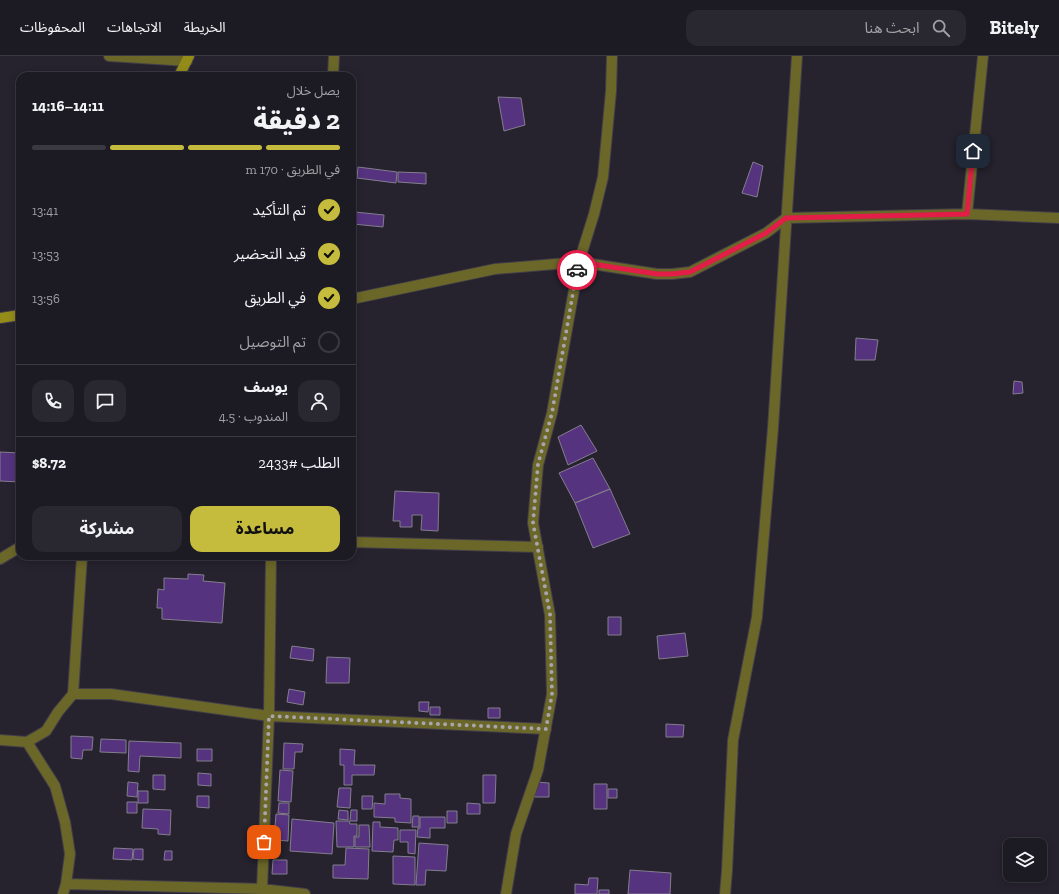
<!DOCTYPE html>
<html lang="ar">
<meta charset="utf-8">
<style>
body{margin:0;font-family:"Zilla Slab","Noto Sans Arabic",serif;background:#29272f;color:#f1f3f6;direction:rtl;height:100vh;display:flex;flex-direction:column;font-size:15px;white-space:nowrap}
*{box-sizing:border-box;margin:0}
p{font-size:13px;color:#a0a1a5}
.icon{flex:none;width:22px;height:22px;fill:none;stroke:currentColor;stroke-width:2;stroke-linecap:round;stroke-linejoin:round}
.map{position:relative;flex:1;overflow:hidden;direction:ltr}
.sheet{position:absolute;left:16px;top:16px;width:340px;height:488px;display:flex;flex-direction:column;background:#1c1a22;border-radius:12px;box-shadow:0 2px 10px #0003,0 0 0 1px #3a3840;direction:rtl}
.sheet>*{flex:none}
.buttons{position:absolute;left:1003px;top:782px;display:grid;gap:8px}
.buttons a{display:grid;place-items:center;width:44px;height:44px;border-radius:8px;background:#1c1a22;box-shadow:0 2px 10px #0003,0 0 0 1px #3a3840;font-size:20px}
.pin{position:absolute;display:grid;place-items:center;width:34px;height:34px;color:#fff;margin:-17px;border-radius:8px;box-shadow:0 2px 6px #0006}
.courier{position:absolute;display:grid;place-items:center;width:40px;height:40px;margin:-20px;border:3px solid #e11d48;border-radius:50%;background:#fff;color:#222;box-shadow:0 1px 5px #0007}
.overview em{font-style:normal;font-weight:800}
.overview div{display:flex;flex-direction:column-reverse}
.overview{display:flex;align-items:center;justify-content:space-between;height:68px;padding:0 16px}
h1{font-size:26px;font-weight:800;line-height:30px}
.bar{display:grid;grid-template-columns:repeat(4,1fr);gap:6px 4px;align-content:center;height:48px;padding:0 16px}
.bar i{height:5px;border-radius:3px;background:#3a3840}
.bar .selected{background:#c5bc3d}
.bar p{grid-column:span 4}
.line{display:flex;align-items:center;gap:10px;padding:0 16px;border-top:1px solid #3a3840}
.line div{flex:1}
.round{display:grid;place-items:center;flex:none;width:42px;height:42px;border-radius:12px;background:#29272f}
ol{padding:0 16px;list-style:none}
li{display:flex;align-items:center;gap:12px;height:44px}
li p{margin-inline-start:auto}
li .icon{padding:4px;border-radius:50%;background:#c5bc3d;color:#111;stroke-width:4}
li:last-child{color:#a0a1a5}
li i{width:22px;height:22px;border:2px solid #3a3840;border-radius:50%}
.primary-button{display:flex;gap:8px;margin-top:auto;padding:8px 16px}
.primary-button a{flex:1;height:46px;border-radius:12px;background:#c5bc3d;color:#111;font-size:16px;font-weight:800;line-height:46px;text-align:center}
.primary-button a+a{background:#29272f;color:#f1f3f6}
header{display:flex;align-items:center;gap:24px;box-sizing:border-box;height:56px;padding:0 20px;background:#1c1a22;border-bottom:1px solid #3a3840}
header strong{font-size:19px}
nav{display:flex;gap:22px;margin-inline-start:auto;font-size:14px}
.search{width:280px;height:36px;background:#29272f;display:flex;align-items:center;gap:10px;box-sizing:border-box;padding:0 14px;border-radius:12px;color:#a0a1a5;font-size:15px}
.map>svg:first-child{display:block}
.building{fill:#55337f;stroke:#837e8d}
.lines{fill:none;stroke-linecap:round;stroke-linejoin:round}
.street-casing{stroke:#423e4a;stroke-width:12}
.secondary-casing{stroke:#423e4a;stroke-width:12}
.street{stroke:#6b6728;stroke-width:10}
.secondary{stroke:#948c19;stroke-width:10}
.done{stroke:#a8a5ae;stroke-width:4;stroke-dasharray:0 7.2}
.route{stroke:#e11d48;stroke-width:5}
</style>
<header>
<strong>Bitely</strong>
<div class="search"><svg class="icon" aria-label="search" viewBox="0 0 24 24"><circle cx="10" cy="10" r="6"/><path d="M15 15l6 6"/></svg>ابحث هنا</div>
<nav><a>الخريطة</a><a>الاتجاهات</a><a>المحفوظات</a></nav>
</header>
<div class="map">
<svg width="1059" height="838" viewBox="0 0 1059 838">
<rect width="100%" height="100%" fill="#26222e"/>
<path class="building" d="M498,41L521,42L525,69L504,75Z
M753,106L763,110L757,141L742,137Z
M358,111L397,116L396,127L357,122Z
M398,116L426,117V128L398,126Z
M355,156L384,159L383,171L353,168Z
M856,282L878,284L875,304H855Z
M1014,325L1022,326L1023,337L1013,338Z
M581,369L597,395L568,409L558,381Z
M0,396L20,397V426L0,425Z
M593,402L610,433L575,447L559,417Z
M610,433L630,478L593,492L575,447Z
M395,435L439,437L438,475L421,474L422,459H412V471H400V465H393Z
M188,518L204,519L203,525L225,527L222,567L162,563V552H157L158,533L164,534V522L188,523Z
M608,561H621V579H608Z
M685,577L688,600L659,603L657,580Z
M292,590L314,593L313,605L290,602Z
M327,601L350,602L349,627H326Z
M289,633L305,636L303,649L287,646Z
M419,646H429L428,656L419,655Z
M430,651H440V659H430Z
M488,652H500V662H488Z
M666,668L684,669L683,681H666Z
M71,680L93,681L92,694H83L82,703L71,702Z
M101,683L126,684V697L100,696Z
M129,685L181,687V702L140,700L139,716L128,715Z
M284,687L303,688L302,696H295L294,713H283Z
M197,693H212V705H197Z
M340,693L355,694L354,709H375L374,719H352V729H344V709H340Z
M280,714L293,715L291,746L278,745Z
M198,717L211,718V730L198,729Z
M153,719H165V734L153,733Z
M483,719H496L495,747H483Z
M128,726L138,727L137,741L127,740Z
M536,726L549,727V741H535Z
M594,728H607V753H594Z
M339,732H351L350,752L337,751Z
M608,733H617V742H608Z
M138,735H148V747H138Z
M385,738H400V742L411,743V767L395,766V762L374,761V747L385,748Z
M197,740H209V752L197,751Z
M362,740H373L372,753H362Z
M127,746H137V757H127Z
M279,747H289V758L278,757Z
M467,747L480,748V758H467Z
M143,753L171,754L170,779L158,778V773L142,772Z
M339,754L348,755V764L338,763Z
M351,754H357V765H350Z
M447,755H457V767H447Z
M276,758L289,759L288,785L274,784Z
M413,760H419V771H412Z
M420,761H445V772H430V782L417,781L418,772H420Z
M292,763L334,767L332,798L290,795Z
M336,765H349L350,768H357V780H354V791H337Z
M373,766H380V771L398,772V784H394L393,796L372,795Z
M359,769H369L370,791H355V781H359Z
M400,774H416L415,798L408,797V786H400Z
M419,787L448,789L446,815L426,814L425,829H416Z
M114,792L133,793L132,804L113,803Z
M346,792L369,793L368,823L333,822V809H345Z
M134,793H143V804L133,803Z
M165,795H172V804H164Z
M393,800L415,801V829L393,828Z
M273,804H287V818H272Z
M630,814L671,817L670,838H628Z
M589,822H598L597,838H575V828L588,829Z
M599,834H609V838H599Z"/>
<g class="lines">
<g class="street-casing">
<path id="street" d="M109,0L187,5
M333,20L334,0
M967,158L983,0
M352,243L495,213L579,206L657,218H672L690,216L766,177L786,162L967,158L1059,162
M352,486L538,491
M0,503L20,491
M73,638H111L269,660L546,673
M0,684L27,686L46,675L58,656L73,638L82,500
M27,686L55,730L65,766L70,798L66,828L63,838
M66,828L262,833L305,838
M262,833L269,660L271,500
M506,838L516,778L538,714L552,638L550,559L533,467L538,409L552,357L579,206L594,158L603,121L611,35L612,0
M725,838L727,815L733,684L757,561L773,372L797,0"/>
</g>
<g class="secondary-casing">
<path id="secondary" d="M179,20L189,0
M0,262L20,259"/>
</g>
<use href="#street" class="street"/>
<use href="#secondary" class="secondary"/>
</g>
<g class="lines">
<path class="done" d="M264,786L269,660L546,673L552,638L550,558L533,467L538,408L552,357L577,214"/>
<path class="route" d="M577,214L579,206L657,218H672L690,216L766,177L786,162L967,158L973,95"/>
</g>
</svg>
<div class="buttons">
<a><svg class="icon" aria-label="layers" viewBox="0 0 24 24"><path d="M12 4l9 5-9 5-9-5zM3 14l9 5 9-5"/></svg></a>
</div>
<div class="pin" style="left:264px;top:786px;background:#ea580c"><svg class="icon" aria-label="bag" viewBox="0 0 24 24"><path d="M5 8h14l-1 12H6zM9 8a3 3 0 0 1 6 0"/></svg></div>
<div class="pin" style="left:973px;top:95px;background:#1f2937"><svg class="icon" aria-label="home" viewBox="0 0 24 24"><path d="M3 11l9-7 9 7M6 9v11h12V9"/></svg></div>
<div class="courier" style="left:577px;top:214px"><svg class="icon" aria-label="car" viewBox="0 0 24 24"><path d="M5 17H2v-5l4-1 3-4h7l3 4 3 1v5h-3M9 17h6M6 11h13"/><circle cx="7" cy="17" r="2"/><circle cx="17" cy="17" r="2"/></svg></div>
<section class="sheet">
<div class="overview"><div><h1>2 دقيقة</h1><p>يصل خلال</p></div><em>14:11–14:16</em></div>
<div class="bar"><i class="selected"></i><i class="selected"></i><i class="selected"></i><i></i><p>في الطريق · 170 m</p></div>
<ol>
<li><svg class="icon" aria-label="check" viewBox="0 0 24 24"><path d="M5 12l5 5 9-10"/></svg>تم التأكيد<p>13:41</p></li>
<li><svg class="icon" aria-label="check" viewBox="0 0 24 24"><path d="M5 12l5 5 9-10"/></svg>قيد التحضير<p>13:53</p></li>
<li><svg class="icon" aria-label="check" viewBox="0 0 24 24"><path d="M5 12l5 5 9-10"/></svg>في الطريق<p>13:56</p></li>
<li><i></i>تم التوصيل</li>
</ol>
<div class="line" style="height:72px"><a class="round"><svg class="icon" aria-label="person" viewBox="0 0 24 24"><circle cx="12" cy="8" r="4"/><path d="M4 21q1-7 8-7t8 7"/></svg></a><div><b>يوسف</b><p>المندوب · 4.5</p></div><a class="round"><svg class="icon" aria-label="chat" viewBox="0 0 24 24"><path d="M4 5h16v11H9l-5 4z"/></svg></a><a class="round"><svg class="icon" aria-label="phone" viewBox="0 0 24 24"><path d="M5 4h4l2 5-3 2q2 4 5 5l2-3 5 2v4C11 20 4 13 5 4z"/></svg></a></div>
<div class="line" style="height:52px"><div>الطلب #2433</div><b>$8.72</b></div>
<div class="primary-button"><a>مساعدة</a><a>مشاركة</a></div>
</section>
</div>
